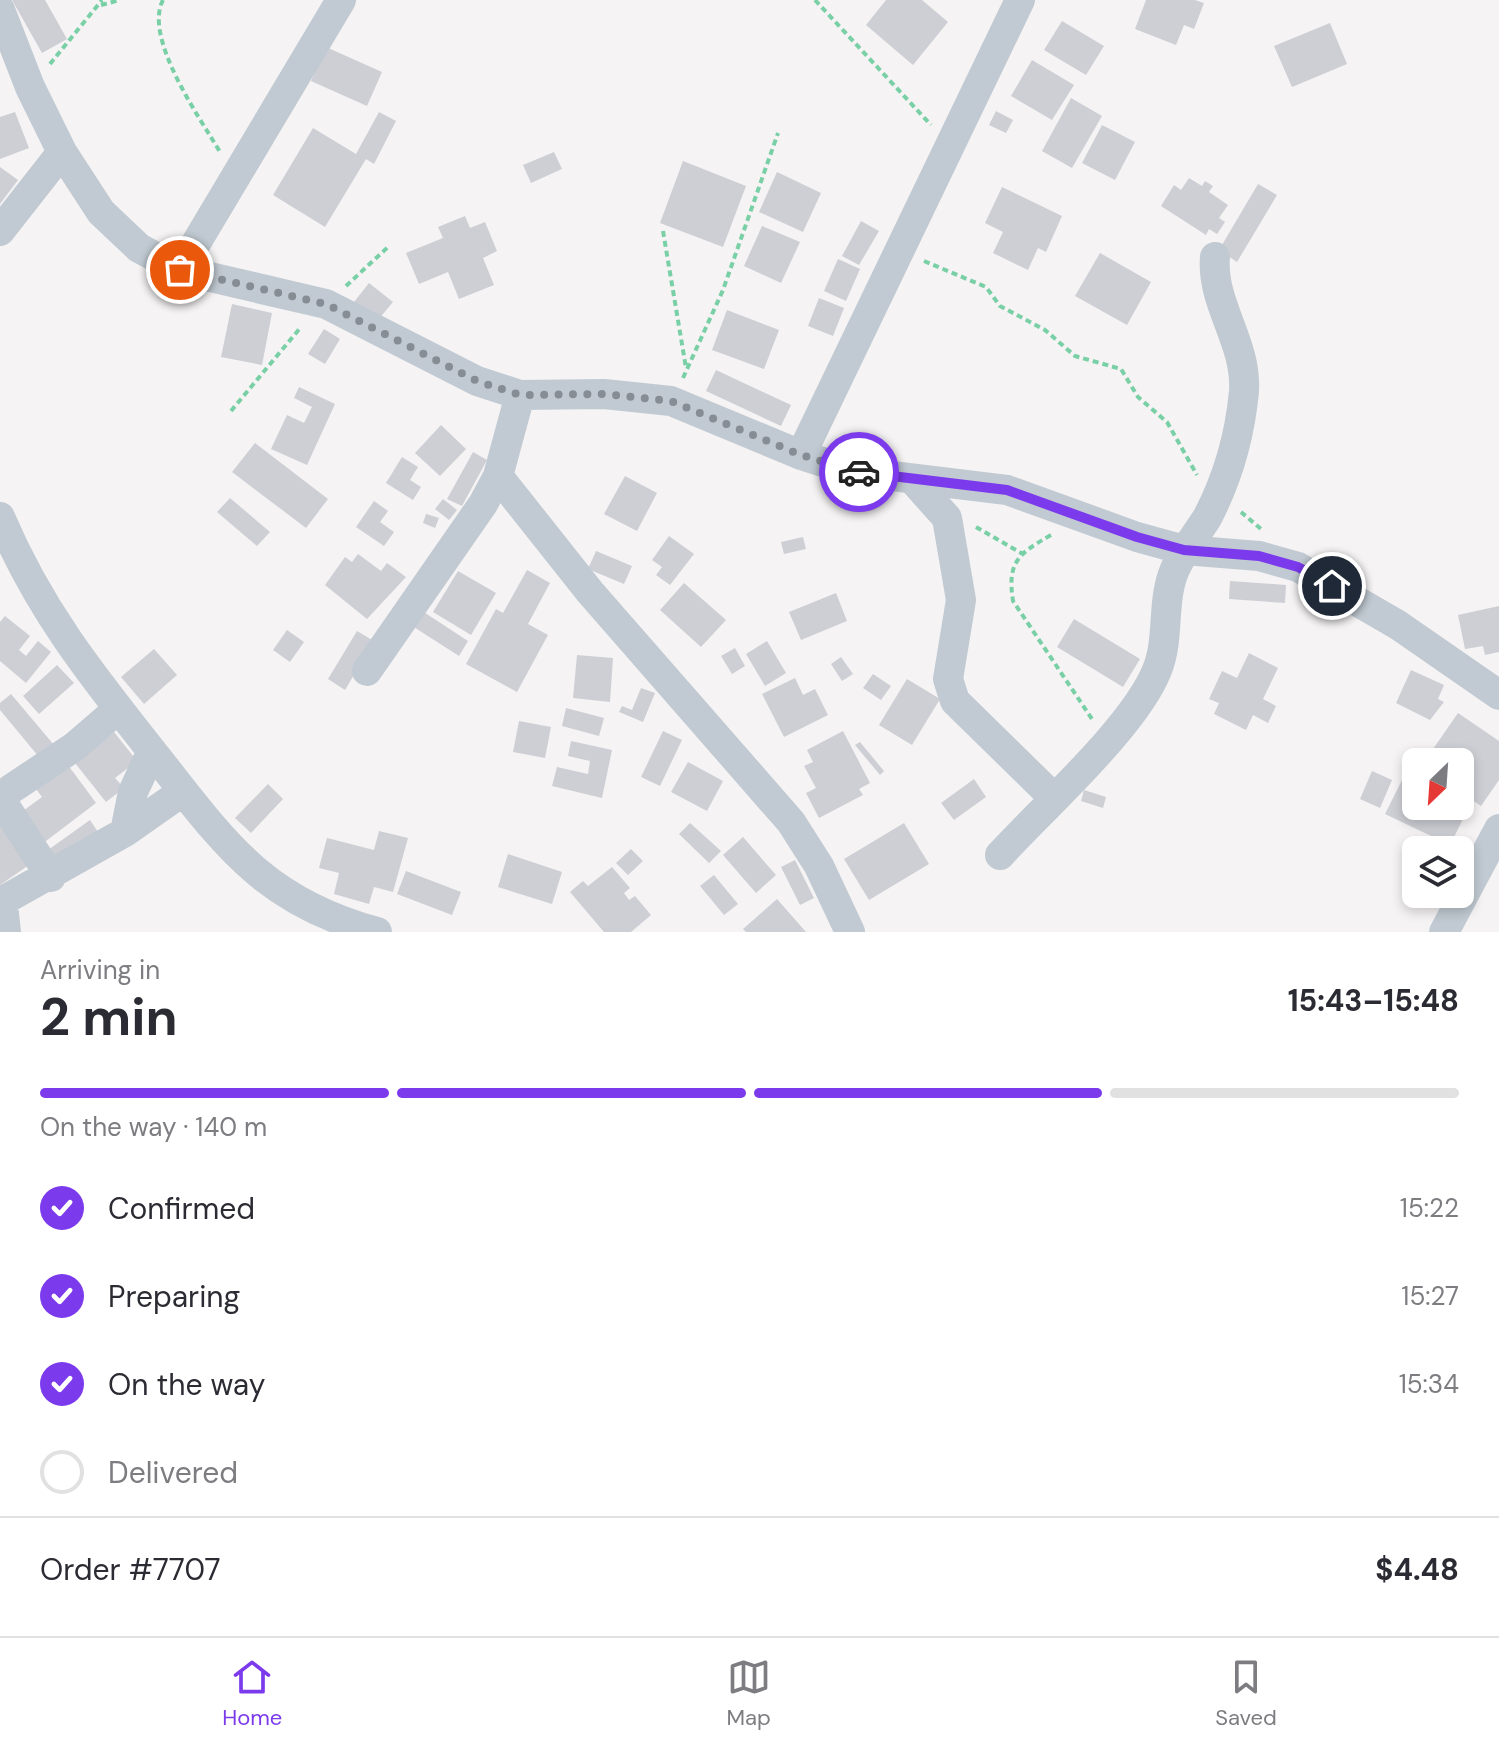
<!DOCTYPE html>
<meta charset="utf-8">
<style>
body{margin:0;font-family:"DM Sans",sans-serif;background:#f2f2f3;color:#2b2b33;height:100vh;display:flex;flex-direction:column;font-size:30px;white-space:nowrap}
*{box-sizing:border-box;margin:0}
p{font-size:26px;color:#7c7c81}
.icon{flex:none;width:44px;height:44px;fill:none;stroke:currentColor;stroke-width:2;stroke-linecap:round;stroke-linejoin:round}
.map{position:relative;height:932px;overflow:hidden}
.side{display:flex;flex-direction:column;background:#fff;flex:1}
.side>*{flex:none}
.needle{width:52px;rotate:205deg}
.fabs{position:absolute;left:1402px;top:748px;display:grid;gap:16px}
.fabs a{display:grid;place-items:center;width:72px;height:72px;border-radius:12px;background:#fff;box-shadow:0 4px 12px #0003;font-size:40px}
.pin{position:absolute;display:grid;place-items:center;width:68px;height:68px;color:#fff;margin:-34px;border:4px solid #fff;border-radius:50%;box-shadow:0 2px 8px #0007}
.courier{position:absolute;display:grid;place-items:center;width:80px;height:80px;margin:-40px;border:6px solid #7c3aed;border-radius:50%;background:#fff;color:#222;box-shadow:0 2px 10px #0007}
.summary em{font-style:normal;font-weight:700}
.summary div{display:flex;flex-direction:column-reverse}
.summary{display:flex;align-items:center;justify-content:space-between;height:136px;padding:0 40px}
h1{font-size:52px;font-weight:700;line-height:60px}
.bar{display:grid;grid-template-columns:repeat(4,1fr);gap:12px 8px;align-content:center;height:96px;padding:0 40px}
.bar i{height:10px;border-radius:6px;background:#e1e1e2}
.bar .active{background:#7c3aed}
.bar p{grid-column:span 4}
.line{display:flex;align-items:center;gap:20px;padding:0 40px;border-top:2px solid #e1e1e2}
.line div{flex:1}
ol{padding:0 40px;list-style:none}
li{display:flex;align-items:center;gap:24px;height:88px}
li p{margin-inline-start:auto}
li .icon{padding:8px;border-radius:50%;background:#7c3aed;color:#fff;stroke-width:4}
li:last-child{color:#7c7c81}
li i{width:44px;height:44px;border:4px solid #e1e1e2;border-radius:50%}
.tabs{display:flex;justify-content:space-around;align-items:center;height:112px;border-top:2px solid #e1e1e2;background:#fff;font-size:22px;color:#7c7c81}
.tabs a{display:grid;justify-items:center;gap:4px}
.tabs .active{color:#7c3aed}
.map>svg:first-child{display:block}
.building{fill:#cdcfd5}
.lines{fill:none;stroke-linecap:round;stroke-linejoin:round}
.path{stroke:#7ad0a6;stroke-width:4;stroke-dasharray:6 4;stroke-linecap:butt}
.minor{stroke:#c1cad2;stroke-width:30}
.done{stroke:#868d94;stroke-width:8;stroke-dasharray:0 14.4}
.route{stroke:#7c3aed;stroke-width:10}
</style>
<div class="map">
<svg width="1499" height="932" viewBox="0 0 1499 932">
<rect width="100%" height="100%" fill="#f5f3f3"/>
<path class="building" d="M12,0H45L67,39L42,53Z
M886,0H922L948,22L913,65L866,25Z
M1146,0H1195L1204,3L1194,29L1184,25L1176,45L1135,29Z
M1062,21L1104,46L1086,75L1044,50Z
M1330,23L1347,64L1292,87L1274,46Z
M326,47L382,72L367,106L311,81Z
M1032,60L1074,85L1052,120L1011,96Z
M1071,98L1102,116L1072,168L1042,151Z
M996,111L1013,120L1006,133L989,125Z
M15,112L29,148L0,159V117Z
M379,112L396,121L374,164L366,159L325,227L273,195L313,128L356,154Z
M1102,125L1135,142L1115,180L1082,163Z
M554,152L562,169L531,183L523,165Z
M683,161L746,186L723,247L660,223Z
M0,167L18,180L0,204Z
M777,172L821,193L803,232L759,212Z
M1189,178L1202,186L1205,181L1213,186L1209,192L1228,205L1219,218L1225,222L1217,234L1209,229L1206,235L1161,206L1174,185L1181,190Z
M1258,184L1277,195L1237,262L1219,250Z
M1002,187L1062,216L1046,252L1038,248L1028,270L993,253L1003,232L985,223Z
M465,216L470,228L485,222L497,251L483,258L494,285L459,299L448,272L419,284L406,253L443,238L438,227Z
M861,221L879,231L859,265L842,256Z
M762,226L800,242L781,283L744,266Z
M1100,253L1151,282L1127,325L1075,296Z
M838,259L860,269L846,301L824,291Z
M369,283L393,302L378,320L354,302Z
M819,298L844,308L833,336L808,326Z
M232,304L272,313L262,365L221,357Z
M727,310L779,330L764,369L712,350Z
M324,329L340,339L325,364L308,354Z
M716,370L791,405L781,426L706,391Z
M299,387L335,404L307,465L271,449L287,415L304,423L312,407L294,398Z
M441,425L466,449L440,476L415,453Z
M255,443L328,499L306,528L232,472Z
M473,452L487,460L462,506L447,499Z
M402,457L418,467L410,480L421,487L413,500L386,483Z
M625,476L657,493L637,531L604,514Z
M230,498L270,532L257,546L217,512Z
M443,499L457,510L449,520L435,509Z
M374,501L388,511L380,522L394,532L384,546L356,527Z
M426,514L439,518L435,528L423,523Z
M669,536L694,554L670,585L656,575L662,567L652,560Z
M803,537L806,549L784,554L781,542Z
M596,551L632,566L624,584L588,569Z
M358,554L381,571L387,563L406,577L367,619L325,585L345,557L352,562Z
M527,570L550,583L528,624L548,635L517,692L466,664L496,609L503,613Z
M458,571L496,593L471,635L433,612Z
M1230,581L1286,585L1285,603L1229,599Z
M684,583L726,620L701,647L660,610Z
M836,593L847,621L801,640L789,612Z
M1499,606V652L1485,655L1483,646L1465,649L1458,615Z
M416,607L468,641L459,656L406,622Z
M5,616L30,636L19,650L26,656L38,641L51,652L26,683L0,661V622Z
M1074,619L1140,659L1123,687L1057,647Z
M287,630L304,642L290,662L273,650Z
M357,631L374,641L345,690L328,679Z
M767,641L786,673L765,686L746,654Z
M735,648L745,666L732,674L721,656Z
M154,649L177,675L144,704L121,677Z
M1249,653L1278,668L1263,699L1276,706L1268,723L1253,715L1246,730L1214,714L1219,703L1209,699L1222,671L1237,678Z
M577,655L613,658L610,702L573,698Z
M841,657L853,674L842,681L831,664Z
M57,665L74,683L39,714L23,696Z
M1411,670L1444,685L1438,699L1444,702L1430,720L1396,703Z
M873,674L891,686L881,700L863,688Z
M795,678L803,695L815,689L828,715L784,737L762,694Z
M907,679L940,699L912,745L879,725Z
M641,688L655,693L643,722L619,712L622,706L632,710Z
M11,694L54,745L39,757L0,710V703Z
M566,708L604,718L599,736L562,726Z
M1458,713L1499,741V780L1481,806L1460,792V762H1424Z
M519,721L551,727L545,758L513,752Z
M663,731L682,740L660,786L641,777Z
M843,731L870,783L859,789L863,795L819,818L806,793L816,788L804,766L813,762L807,750Z
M114,732L137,761L115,778L124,788L106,802L75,763Z
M571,741L612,750L602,798L552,786L557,767L588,774L590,761L568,756Z
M860,742L884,771L880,775L855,745Z
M688,762L723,781L707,811L671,792Z
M68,765L96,803L42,844L19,814L42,797L36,789Z
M1372,771L1392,780L1380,808L1360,799Z
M974,779L986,797L954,820L941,803Z
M1402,780L1416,787V806H1437L1448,812L1451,806L1466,813L1450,845L1385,814Z
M268,784L283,799L251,833L235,818Z
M1084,790L1106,797L1103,808L1081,801Z
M0,815L32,863L0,885Z
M90,820L100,835L52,870L41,855Z
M690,823L721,851L709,863L679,834Z
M904,823L929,864L869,900L844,859Z
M379,831L408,838L393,892L374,887L369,904L334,894L339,873L319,868L327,838L374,850Z
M743,837L776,875L756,893L723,855Z
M631,849L643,861L628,875L616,863Z
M508,854L562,872L552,904L498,887Z
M795,860L814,898L800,905L781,867Z
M612,867L630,888L624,893L629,900L635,896L651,915L631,932H604L570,892L583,881L588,886Z
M406,871L461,892L452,915L397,894Z
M714,875L738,904L724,915L700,886Z
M777,899L806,932H746L743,929Z"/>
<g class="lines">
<path class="path" d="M163,0C143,38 200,118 220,152
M815,0L931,125
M101,5L120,0
M50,64L102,0
M663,231L686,368
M924,261L986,287L1000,306L1045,330L1075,356L1121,369L1138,397L1167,422L1197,475
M346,286L388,247
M683,378L723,290L778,133
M231,411L301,327
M1241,512L1261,529
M976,527L1023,554
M1051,535C1018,554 1007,562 1013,601L1092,719"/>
<path class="minor" d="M0,10L30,87L62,152L101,212L139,248L180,270L326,304L477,381L520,395L604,394L671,401L801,455L851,471L1007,490L1137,537L1184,550L1259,556L1298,567L1398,625L1499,695
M0,231L62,152
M180,270L341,0
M801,455L1020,0
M498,476L590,592L791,822L819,866L850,932
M913,480L947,518L961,600L948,679L955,701L1053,797
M0,517C39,609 90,673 151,750C222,839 259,900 377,932
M367,671L483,504L498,476L520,395
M125,832L133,792L152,751
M1000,855C1043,808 1135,726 1157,670C1170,639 1161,601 1175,569C1184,550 1196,535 1207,518C1228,478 1240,435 1244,391C1247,342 1211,304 1215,257
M51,877L1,800L11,789L74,747L117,710
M6,932L3,905L6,899L125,832L182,792
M1444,932L1499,829"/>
</g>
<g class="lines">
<path class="done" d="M180,270L326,304L477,381L520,395L604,394L671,401L801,455L859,472"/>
<path class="route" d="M859,472L1007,490L1137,537L1184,550L1259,556L1298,567L1332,586"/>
</g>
</svg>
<div class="fabs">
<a><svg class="needle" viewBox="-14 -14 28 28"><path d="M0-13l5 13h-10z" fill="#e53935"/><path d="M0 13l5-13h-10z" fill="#7c7c81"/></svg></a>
<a><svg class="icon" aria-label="layers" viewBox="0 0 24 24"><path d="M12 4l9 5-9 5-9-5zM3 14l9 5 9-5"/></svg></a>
</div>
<div class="pin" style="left:180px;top:270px;background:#ea580c"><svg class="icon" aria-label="bag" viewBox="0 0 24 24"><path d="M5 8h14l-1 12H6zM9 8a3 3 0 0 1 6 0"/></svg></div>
<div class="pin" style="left:1332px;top:586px;background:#1f2937"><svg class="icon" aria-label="home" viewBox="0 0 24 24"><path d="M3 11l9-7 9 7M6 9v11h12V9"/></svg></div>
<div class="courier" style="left:859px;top:472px"><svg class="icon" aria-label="car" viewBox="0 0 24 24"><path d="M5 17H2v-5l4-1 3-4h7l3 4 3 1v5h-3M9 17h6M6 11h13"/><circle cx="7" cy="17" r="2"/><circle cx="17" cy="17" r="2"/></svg></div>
</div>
<section class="side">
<div class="summary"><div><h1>2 min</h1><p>Arriving in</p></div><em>15:43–15:48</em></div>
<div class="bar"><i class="active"></i><i class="active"></i><i class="active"></i><i></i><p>On the way · 140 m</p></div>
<ol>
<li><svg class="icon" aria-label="check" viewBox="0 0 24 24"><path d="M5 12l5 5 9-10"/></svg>Confirmed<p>15:22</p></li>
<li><svg class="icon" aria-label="check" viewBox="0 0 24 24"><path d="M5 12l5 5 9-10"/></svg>Preparing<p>15:27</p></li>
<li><svg class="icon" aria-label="check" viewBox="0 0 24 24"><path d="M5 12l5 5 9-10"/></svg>On the way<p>15:34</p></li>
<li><i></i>Delivered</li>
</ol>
<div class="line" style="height:104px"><div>Order #7707</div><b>$4.48</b></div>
</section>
<nav class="tabs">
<a class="active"><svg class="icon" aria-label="home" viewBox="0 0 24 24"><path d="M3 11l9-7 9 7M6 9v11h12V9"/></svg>Home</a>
<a><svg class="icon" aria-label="map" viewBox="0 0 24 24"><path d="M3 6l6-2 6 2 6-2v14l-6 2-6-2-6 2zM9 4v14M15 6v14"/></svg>Map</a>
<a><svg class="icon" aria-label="saved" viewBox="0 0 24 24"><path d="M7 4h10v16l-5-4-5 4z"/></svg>Saved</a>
</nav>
